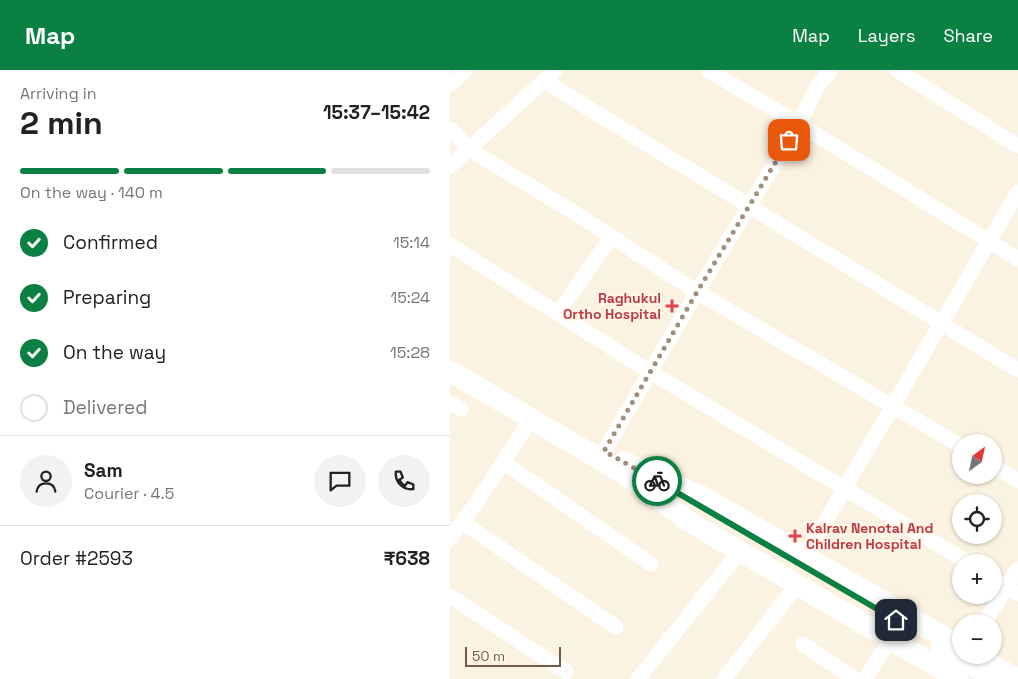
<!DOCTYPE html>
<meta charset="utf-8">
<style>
body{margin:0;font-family:"Space Grotesk",sans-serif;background:#f2f2f2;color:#222;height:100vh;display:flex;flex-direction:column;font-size:19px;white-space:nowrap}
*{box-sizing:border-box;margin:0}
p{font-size:16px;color:#767676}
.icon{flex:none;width:28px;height:28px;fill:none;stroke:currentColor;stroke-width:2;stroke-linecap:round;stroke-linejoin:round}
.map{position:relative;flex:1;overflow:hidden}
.details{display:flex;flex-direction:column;background:#fff;width:450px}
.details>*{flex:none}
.needle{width:32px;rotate:33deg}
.fabs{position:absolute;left:502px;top:364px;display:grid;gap:10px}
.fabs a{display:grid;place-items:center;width:50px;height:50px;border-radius:50%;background:#fff;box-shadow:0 1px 4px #0004;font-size:25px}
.scale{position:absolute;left:15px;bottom:12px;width:96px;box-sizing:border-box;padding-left:5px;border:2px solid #725949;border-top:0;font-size:14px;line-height:18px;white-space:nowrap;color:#725949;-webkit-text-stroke:4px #fff6e7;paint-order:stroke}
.pin{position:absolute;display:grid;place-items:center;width:42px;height:42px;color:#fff;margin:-21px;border-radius:10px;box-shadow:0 2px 8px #0006}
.courier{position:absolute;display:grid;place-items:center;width:50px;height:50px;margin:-25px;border:4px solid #0b8043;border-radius:50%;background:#fff;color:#222;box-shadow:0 1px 6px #0007}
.headline em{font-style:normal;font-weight:800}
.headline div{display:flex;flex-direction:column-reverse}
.headline{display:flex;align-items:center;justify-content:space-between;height:85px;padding:0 20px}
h1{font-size:32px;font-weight:800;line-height:38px}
.bar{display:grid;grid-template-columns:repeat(4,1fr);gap:8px 5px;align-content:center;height:60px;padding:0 20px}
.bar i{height:6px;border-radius:4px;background:#e0e0e0}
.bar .on{background:#0b8043}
.bar p{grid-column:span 4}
.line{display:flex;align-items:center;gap:12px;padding:0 20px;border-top:1px solid #e0e0e0}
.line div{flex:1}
.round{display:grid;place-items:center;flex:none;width:52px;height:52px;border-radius:26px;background:#f2f2f2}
ol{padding:0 20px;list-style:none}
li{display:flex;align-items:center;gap:15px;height:55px}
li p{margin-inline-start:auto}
li .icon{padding:5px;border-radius:50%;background:#0b8043;color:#fff;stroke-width:4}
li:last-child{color:#767676}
li i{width:28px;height:28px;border:2px solid #e0e0e0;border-radius:50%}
header{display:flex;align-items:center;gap:30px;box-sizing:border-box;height:70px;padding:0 25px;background:#0b8043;color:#fff}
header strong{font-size:24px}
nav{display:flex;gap:28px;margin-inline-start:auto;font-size:18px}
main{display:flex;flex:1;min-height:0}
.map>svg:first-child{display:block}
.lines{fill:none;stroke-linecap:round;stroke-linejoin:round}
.street{stroke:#fff;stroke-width:15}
.secondary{stroke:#fff;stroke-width:21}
.done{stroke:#a28f7e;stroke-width:5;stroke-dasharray:0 9}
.route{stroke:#0b8043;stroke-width:6}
.health-dot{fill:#e0444e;stroke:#fff6e7;stroke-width:2}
.labels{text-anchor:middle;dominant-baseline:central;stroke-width:4;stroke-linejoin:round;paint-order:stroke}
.health-label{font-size:14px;font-weight:bold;fill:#be3a42;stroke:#fff6e7;text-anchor:end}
</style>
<header>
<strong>Map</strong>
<nav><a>Map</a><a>Layers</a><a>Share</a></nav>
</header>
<main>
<section class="details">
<div class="headline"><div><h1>2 min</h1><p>Arriving in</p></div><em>15:37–15:42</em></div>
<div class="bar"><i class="on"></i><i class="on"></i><i class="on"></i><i></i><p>On the way · 140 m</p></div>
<ol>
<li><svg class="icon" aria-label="check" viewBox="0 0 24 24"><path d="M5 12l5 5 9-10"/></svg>Confirmed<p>15:14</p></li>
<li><svg class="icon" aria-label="check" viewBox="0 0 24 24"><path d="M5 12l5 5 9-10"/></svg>Preparing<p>15:24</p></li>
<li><svg class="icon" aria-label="check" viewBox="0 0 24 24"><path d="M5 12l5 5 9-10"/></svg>On the way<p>15:28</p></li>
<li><i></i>Delivered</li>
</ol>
<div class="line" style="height:90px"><a class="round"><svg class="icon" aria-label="person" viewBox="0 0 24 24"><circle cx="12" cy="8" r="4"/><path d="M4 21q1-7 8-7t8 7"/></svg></a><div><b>Sam</b><p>Courier · 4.5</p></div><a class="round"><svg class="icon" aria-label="chat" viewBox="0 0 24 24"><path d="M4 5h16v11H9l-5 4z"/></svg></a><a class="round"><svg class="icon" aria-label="phone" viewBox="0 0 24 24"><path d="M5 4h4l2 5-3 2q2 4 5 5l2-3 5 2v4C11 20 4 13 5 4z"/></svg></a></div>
<div class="line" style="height:65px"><div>Order #2593</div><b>₹638</b></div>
</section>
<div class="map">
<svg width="568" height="609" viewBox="0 0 568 609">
<rect width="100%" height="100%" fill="#fcf2e1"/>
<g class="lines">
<path class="street" d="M258,0L349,54L568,189
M447,0L568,76
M94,11L568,300
M0,15L16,0
M0,59L19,79L128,145L247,222L511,376
M0,96L106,0
M0,175L200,302L517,492
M108,243L161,167
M0,333L11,339
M154,381L247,222L349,54L368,15L381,0
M53,392L201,494
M544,396L568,411
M12,452L166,557
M0,468L27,432L82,348
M355,486L568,122
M544,509L568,524
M0,526L116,602
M535,552L568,499
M353,574L404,609
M188,609L290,481
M274,609L347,515
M415,609L440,570"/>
<path class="secondary" d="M0,301L173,403L240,452L508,609
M174,392L255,428L511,577
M491,577L545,609
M534,590L567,609"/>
</g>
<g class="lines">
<path class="done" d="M207,411L154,381L247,222L339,70"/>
<path class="route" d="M207,411L446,550"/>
</g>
<g class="health-dot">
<path d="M219.5 228.5h5v5h5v5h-5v5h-5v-5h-5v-5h5z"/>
<path d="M342.5 458.5h5v5h5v5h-5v5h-5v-5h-5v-5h5z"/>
</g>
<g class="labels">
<g class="health-label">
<text x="211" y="228">Raghukul<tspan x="211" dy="16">Ortho Hospital</tspan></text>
<text x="356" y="458" text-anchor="start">Kalrav Nenotal And<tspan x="356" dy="16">Children Hospital</tspan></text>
</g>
</g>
</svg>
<div class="fabs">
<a><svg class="needle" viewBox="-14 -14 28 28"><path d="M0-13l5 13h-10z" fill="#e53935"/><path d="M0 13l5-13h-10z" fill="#767676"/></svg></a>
<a><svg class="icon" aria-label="locate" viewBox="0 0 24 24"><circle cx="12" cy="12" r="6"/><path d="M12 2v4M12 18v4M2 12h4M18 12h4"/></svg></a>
<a>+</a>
<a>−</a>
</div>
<div class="scale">50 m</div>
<div class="pin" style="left:339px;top:70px;background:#ea580c"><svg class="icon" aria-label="bag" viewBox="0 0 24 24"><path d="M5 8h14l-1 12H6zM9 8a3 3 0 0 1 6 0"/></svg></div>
<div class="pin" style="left:446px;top:550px;background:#1f2937"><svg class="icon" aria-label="home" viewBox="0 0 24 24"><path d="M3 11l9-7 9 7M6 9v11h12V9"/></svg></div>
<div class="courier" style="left:207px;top:411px"><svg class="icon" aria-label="bike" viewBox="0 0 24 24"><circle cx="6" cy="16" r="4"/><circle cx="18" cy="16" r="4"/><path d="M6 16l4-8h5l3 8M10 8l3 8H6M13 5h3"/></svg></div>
</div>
</main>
